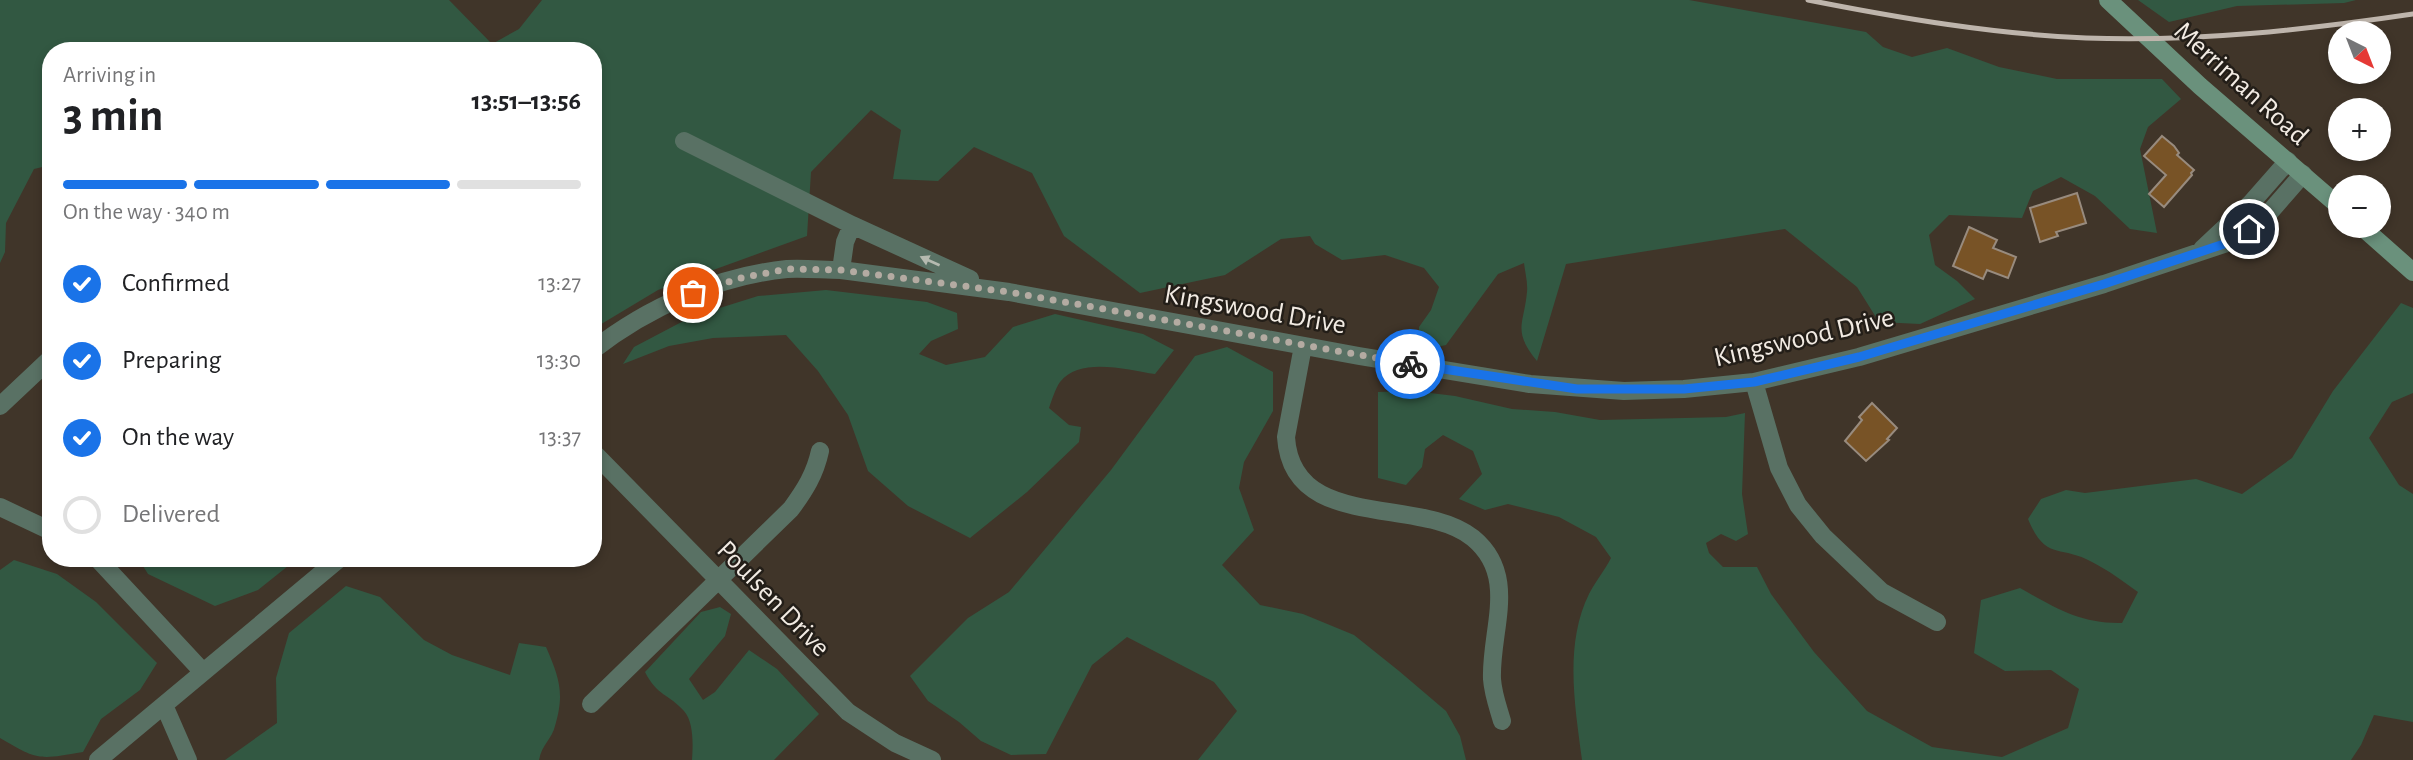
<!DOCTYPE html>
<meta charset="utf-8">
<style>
body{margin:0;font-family:"Alegreya Sans",sans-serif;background:#f2f2f2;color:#202124;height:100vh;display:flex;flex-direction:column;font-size:26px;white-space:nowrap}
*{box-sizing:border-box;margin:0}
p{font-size:23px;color:#757577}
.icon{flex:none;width:38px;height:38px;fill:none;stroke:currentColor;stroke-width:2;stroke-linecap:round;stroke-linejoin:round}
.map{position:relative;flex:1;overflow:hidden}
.details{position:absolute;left:42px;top:42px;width:560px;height:525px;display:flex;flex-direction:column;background:#fff;border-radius:28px;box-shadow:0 4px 10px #0003}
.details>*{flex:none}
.needle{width:46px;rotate:138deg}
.controls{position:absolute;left:2328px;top:21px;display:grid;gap:14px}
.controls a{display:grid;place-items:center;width:63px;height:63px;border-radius:50%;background:#fff;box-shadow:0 4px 10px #0003;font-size:35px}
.pin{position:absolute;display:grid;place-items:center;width:60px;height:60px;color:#fff;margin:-30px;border:4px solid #fff;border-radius:50%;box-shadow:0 2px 7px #0007}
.courier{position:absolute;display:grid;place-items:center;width:70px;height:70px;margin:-35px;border:5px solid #1a73e8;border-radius:50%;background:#fff;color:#222;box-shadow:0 2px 9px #0007}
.overview em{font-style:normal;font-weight:600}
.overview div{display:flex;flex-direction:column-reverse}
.overview{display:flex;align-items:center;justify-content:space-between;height:119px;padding:0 21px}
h1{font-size:46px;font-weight:600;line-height:52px}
.bar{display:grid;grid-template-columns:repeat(4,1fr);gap:10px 7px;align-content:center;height:84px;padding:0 21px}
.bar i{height:9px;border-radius:5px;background:#e0e0e0}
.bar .on{background:#1a73e8}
.bar p{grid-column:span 4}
ol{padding:0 21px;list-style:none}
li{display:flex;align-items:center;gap:21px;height:77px}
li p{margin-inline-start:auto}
li .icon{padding:7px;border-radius:50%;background:#1a73e8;color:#fff;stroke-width:4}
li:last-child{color:#757577}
li i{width:38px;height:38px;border:4px solid #e0e0e0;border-radius:50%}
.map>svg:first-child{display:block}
.green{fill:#325842}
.building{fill:#785326;stroke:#988b7e;stroke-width:2}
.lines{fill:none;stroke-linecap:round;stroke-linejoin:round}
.minor{stroke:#597164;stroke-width:18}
.secondary{stroke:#6a917c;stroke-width:18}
.rail{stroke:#beb5ac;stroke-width:5}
.oneway{fill:#b5bab0}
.done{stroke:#b4aba2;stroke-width:7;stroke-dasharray:0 12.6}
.route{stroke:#1a73e8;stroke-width:9}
.labels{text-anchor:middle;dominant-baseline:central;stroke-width:5;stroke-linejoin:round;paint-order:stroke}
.street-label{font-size:28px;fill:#f2ebe3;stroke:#231e18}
</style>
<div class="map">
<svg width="2413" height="760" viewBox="0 0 2413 760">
<rect width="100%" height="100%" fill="#403529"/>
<path class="green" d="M0,0H449L492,44L519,29L542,0H1689L1866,32L1883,47L1912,57L1947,48L1999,67L2057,79H2162L2181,99L2148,127L2140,149L2157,233L2130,229L2095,196L2061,177L2033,191L2022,218L1949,215L1929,235L1935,265L1957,281L1975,299L1920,324L1879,322L1857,287L1785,229L1566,264L1537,361C1512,330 1524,325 1527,292C1528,283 1525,272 1524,263L1498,274L1446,345L1418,351L1419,327L1431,310L1439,287L1424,268L1385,255L1342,260L1315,244L1310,236L1281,239L1225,275L1140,293L1064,236L1032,173L974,147L938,181L893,179L901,130L871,110L811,172L807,236L658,290L593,329V51H51V165L34,169L6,223L5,252L0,263Z
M2138,0H2356L2344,3L2237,6L2169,22Z
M826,290L927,302L957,313L958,329L931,341L919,354L946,365L985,357L1013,327L1055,314L1143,334L1174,350L1155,374C1128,370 1080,356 1060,382C1055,389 1052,400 1049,408L1069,425L1081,427L1079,442L1027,492L970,538L908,506L868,471L848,415L818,371L786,335L713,338L669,346L623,364L634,347L691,317L758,296Z
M2401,303L2413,308V393L2392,402L2369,438L2399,485L2413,494V722L2374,715L2361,745L2351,760H1582C1575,706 1564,645 1589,594C1595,582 1605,570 1611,558L1596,537L1559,517L1508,504L1485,510L1459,499L1482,474L1473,451L1443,435L1425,449L1422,467L1406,485L1378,478V392L1414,391L1455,396L1512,409L1555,412L1600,420L1726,417L1745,413L1742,494L1748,534L1736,541L1721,534L1706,543L1709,553L1723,567H1757L1771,594L1814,652L1867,711L1932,747L2002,757L2068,728L2079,689L2051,670L2005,671L1974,653L1981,600L2020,588C2055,608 2081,624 2122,623L2138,592C2124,582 2108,570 2092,562C2060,544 2046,562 2028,519L2041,499L2066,490L2085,493L2196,479L2242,494L2292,458L2333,391Z
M1227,347L1273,372V411L1244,462L1239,488L1254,530L1222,565L1260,605L1303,614L1354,635L1399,671L1446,711L1460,736L1466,760H1198L1237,711L1214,682L1127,637L1092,665L1046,754L1011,755L981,741L959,722L928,701L910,676L968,618L1009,592L1111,470L1195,356Z
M138,558H298L258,590L215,606L148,574Z
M14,560L57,574L96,602L157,663L140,690L101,719L83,752C37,760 38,760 0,738V570Z
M346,586L380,597L424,640L452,655L510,675L519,643L546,647C559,677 565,693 555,726C552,739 542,744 539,760H225L277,723L276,678L289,633Z
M720,607L731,614L725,636L689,679L703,700L715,692L749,650L777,669L819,714L774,760H692C693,746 694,722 684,711C669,694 657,696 645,672L701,612Z"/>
<path class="building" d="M2162,136L2174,146L2179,153L2177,155L2194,170L2191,173L2192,175L2164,207L2149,194L2166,175L2144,156Z
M2077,193L2086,223L2056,232L2058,236L2040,242L2030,208Z
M1969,227L1997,240L1993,248L2016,257L2008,278L1987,270L1983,279L1953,266Z
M1872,403L1897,428L1887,439L1889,440L1866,461L1845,441L1862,420L1859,417Z"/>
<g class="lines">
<path class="minor" d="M684,141L852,225L845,242L841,270L1009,292L1359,356L1530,384L1624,391L1684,389L1754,382L1859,357L2104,284L2224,244L2269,213L2303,174
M852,225L970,279
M2202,249L2251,203L2288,161
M1303,346L1286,437C1292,533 1420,495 1473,538C1519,576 1490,630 1492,679C1493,694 1498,707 1502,721
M593,350C648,307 718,276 787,269C805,268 824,270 841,270
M1754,382L1779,468L1798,505L1823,536L1882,592L1937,622
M0,406L51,358
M593,452L848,712L895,743L932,760
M0,507L51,531
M97,558L203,672
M591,704L791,509C805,490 815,474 820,451
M164,705L188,760
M98,760L340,558"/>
<path class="secondary" d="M2108,0L2200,86L2340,207
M2361,226L2413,272"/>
<path class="rail" d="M1808,0C1899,18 1993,34 2086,38C2196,42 2305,30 2413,14"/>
</g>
<defs><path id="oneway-solid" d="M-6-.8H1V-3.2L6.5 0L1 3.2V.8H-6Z" transform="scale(1.75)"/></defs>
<use class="oneway" href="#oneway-solid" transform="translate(930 261) rotate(-156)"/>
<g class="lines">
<path class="done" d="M693,293L741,278L788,269L841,270L1009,292L1410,364"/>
<path class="route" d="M1410,364L1577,389H1684L1754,382L1859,357L2104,284L2224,244L2249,229"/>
</g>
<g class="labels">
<g class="street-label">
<text transform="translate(2241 84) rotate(42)">Merriman Road</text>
<text transform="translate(1255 310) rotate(10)">Kingswood Drive</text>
<text transform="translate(1804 338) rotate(-13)">Kingswood Drive</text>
<text transform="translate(773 599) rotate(46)">Poulsen Drive</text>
</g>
</g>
</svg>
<div class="controls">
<a><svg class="needle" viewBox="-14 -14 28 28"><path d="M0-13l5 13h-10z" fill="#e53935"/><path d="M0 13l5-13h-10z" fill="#757577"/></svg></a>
<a>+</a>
<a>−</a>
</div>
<div class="pin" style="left:693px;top:293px;background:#ea580c"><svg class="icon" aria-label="bag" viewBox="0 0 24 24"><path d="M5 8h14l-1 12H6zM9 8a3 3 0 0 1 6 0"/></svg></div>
<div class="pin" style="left:2249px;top:229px;background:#1f2937"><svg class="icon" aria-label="home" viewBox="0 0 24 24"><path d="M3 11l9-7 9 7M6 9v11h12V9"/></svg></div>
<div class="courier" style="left:1410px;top:364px"><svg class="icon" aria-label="bike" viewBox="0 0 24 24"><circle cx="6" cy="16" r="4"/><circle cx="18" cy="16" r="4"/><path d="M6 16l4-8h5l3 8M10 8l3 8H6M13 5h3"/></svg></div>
<section class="details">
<div class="overview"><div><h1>3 min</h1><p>Arriving in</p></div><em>13:51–13:56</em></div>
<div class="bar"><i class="on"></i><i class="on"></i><i class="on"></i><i></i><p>On the way · 340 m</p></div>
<ol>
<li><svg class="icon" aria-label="check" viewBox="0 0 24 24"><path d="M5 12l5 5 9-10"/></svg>Confirmed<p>13:27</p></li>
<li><svg class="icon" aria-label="check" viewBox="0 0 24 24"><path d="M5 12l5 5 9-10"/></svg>Preparing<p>13:30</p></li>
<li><svg class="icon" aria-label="check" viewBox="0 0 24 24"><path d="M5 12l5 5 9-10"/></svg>On the way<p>13:37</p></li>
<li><i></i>Delivered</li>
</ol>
</section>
</div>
